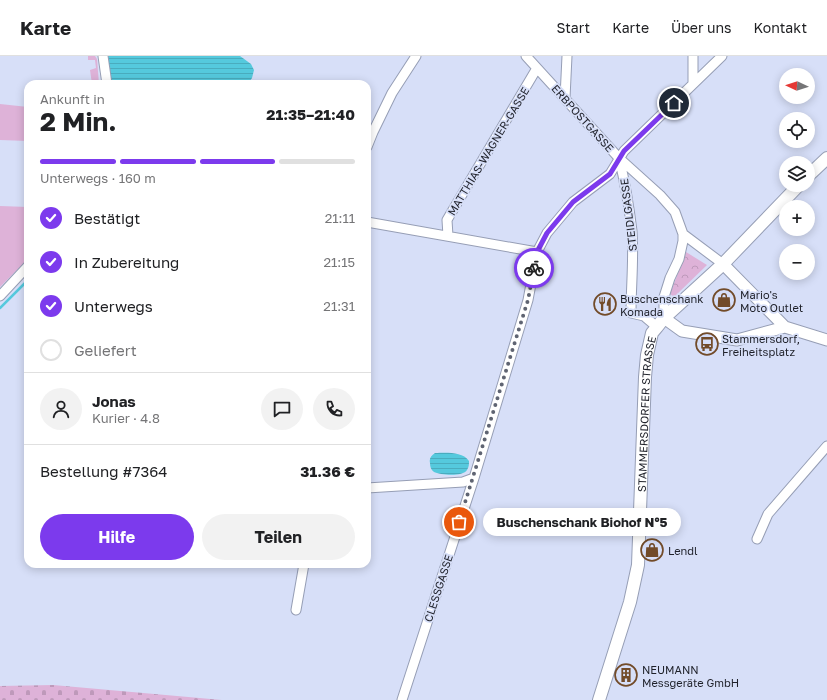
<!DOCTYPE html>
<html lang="de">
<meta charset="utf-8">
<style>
body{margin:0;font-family:"Golos Text",sans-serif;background:#f2f2f2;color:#202124;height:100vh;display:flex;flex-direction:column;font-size:15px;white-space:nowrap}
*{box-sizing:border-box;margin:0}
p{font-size:13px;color:#757577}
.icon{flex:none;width:22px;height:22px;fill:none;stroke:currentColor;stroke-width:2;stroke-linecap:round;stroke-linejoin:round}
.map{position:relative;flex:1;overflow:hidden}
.panel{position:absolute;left:24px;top:24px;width:347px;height:488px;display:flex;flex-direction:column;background:#fff;border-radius:12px;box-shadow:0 2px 10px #0003}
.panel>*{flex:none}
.needle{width:26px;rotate:274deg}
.fabs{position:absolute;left:779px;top:12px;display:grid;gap:8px}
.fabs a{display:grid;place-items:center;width:36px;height:36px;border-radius:50%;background:#fff;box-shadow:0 2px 10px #0003;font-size:20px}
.pin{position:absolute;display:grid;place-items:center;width:34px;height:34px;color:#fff;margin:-17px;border:2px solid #fff;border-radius:50%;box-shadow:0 1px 4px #0007}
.courier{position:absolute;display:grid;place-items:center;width:40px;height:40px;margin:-20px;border:3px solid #7c3aed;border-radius:50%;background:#fff;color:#222;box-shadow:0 1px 5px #0007}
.bubble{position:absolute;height:28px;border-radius:14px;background:#fff;box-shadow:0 2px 10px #0003;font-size:13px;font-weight:700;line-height:28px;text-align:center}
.headline em{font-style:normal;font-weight:700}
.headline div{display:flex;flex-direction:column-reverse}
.headline{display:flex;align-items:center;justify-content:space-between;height:68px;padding:0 16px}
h1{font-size:26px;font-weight:700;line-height:30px}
.bar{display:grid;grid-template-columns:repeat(4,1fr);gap:6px 4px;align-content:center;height:48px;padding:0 16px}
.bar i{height:5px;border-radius:3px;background:#e0e0e0}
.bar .active{background:#7c3aed}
.bar p{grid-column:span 4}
.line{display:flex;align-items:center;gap:10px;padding:0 16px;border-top:1px solid #e0e0e0}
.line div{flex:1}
.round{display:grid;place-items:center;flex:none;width:42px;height:42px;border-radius:21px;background:#f2f2f2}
ol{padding:0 16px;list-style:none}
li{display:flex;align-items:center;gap:12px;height:44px}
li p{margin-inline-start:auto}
li .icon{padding:4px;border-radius:50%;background:#7c3aed;color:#fff;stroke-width:4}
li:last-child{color:#757577}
li i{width:22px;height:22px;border:2px solid #e0e0e0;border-radius:50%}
.primary-button{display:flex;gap:8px;margin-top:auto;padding:8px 16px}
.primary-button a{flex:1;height:46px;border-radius:24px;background:#7c3aed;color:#fff;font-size:16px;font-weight:700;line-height:46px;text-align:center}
.primary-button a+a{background:#f2f2f2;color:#202124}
header{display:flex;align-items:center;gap:24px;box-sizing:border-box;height:56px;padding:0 20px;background:#fff;border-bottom:1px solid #e0e0e0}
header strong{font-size:19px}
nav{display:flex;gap:22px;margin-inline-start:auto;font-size:14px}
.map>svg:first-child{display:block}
.green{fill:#deb2d8}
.cemetery{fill:url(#cemetery-stones)}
.park{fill:url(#park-crowns)}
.water{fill:url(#water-rules)}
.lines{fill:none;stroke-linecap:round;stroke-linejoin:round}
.stream{stroke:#55c9dd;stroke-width:2.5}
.minor-casing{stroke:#969eb5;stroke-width:11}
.tertiary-casing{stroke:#969eb5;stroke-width:13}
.secondary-casing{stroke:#969eb5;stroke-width:14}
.minor{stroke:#fff;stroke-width:9}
.tertiary{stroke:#fff;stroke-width:11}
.secondary{stroke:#fff;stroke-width:12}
.done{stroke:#5f6472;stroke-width:4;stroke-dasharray:0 7.2}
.route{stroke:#7c3aed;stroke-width:5}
.labels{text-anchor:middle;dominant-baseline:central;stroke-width:3.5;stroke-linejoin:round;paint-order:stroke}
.street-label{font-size:11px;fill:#1f212a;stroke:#d7dff8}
.poi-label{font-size:11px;fill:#1f212a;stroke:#d7dff8;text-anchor:start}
</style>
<header>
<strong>Karte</strong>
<nav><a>Start</a><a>Karte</a><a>Über uns</a><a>Kontakt</a></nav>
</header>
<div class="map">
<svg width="827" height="644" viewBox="0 0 827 644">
<defs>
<pattern id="cemetery-stones" width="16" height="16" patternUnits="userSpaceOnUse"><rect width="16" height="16" fill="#deb2d8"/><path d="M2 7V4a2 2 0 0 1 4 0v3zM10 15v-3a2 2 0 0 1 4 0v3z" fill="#be99ba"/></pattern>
<pattern id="park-crowns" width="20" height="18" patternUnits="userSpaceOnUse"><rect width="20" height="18" fill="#deb2d8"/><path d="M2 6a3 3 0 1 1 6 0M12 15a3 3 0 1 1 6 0" fill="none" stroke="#be99ba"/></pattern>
<pattern id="water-rules" width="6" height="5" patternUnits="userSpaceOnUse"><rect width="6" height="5" fill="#55c9dd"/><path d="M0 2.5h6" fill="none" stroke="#4aacbe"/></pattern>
</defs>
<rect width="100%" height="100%" fill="#d7dff8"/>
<path class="green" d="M88,0H95L97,3L99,28H92L90,14L96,12L95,4H88Z
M0,48L28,51V85L0,84Z
M0,150L28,151V203L0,231Z"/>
<path class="cemetery" d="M53,629L222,644H0V630Z"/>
<path class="park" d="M686,196L707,209L674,241L670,238Z"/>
<path class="water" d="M108,0H240L251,8L254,14L252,22L248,28H110Z
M435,397C445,397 462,395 469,405C469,408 469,411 467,414C463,421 440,419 434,416C431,414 430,411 430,407C429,402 431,400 435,397Z"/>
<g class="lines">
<path class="stream" d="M0,252L28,224"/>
<g class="minor-casing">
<path id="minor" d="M103,0L107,28
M526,0L619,102L660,139L675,156L683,178V185L679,203L670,222L664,241V262
M693,27V0
M565,42L567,0
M367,91L373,76L392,37L416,0
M619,102C625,126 629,150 632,175C634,202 631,230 631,257L644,260L657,271
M367,166L537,196
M683,178L723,208
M448,180L447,164L537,12
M0,240L28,210
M367,432L463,426L474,422
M757,483L768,458L827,390
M296,554L304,508
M402,644L474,422L528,244L537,196L547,177L573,146L610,118L624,95L722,0"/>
</g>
<g class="tertiary-casing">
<path id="tertiary" d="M723,208L785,271L827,284
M664,262L682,275L737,284L785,271"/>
</g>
<g class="secondary-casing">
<g id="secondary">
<path d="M808,120L827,102"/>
<path id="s1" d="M599,644L630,546L638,509L645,321L647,299L652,277L657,271L664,262L723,208L799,129"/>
</g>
</g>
<use href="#minor" class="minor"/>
<use href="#tertiary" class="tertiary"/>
<use href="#secondary" class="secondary"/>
</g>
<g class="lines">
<path class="done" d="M459,466L528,244L534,212"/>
<path class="route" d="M534,212L537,196L547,177L573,146L610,118L624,95L674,47"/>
</g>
<defs>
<g id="shop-ring" transform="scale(1.15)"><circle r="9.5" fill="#d7dff8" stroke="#724b29" stroke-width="1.5"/><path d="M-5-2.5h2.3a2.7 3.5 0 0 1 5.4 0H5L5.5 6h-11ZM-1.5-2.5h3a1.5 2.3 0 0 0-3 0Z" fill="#724b29"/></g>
<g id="restaurant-ring" transform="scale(1.15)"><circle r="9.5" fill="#d7dff8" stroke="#724b29" stroke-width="1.5"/><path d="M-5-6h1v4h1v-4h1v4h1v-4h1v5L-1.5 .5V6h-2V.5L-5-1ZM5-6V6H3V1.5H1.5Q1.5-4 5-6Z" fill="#724b29"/></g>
<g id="bus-ring" transform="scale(1.15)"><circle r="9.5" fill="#d7dff8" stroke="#724b29" stroke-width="1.5"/><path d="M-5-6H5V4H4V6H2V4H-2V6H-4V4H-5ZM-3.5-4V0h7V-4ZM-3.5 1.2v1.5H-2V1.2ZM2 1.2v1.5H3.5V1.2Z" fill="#724b29"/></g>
<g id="building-ring" transform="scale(1.15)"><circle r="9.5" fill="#d7dff8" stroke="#724b29" stroke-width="1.5"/><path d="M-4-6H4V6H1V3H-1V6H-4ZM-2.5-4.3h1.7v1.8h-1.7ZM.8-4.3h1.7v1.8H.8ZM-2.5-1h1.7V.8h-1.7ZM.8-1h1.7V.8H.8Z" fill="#724b29"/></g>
</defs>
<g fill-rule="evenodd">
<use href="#shop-ring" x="724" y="244"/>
<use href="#restaurant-ring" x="605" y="248"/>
<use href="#bus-ring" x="707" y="288"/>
<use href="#shop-ring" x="652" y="494"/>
<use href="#building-ring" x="626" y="619"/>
</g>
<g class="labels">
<g class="street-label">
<text transform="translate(583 62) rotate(48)">ERBPOSTGASSE</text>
<text transform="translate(488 95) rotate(-59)">MATTHIAS-WAGNER-GASSE</text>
<text transform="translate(628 159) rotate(-97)">STEIDLGASSE</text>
<text stroke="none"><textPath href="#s1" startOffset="292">STAMMERSDORFER STRASSE</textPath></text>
<text transform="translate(438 532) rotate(-72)">CLESSGASSE</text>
</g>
<g class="poi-label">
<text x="740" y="238">Mario's<tspan x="740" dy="13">Moto Outlet</tspan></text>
<text x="620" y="242">Buschenschank<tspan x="620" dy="13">Komada</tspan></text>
<text x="722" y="282">Stammersdorf,<tspan x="722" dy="13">Freiheitsplatz</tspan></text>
<text x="668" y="494">Lendl</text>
<text x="642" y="613">NEUMANN<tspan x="642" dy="13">Messgeräte GmbH</tspan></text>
</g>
</g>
</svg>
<div class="fabs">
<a><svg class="needle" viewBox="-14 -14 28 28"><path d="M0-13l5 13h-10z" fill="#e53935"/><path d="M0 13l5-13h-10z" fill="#757577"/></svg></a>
<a><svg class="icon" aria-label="locate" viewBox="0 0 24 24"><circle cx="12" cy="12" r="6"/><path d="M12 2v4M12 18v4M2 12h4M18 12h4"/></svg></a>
<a><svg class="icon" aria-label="layers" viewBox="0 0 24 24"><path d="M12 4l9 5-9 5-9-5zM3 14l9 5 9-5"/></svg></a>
<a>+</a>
<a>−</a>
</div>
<div class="pin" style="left:459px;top:466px;background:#ea580c"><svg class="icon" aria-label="bag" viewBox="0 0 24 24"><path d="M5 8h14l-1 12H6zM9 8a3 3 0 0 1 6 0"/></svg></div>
<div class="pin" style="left:674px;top:47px;background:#1f2937"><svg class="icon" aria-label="home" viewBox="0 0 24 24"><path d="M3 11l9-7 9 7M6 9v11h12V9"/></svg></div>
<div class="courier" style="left:534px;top:212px"><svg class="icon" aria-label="bike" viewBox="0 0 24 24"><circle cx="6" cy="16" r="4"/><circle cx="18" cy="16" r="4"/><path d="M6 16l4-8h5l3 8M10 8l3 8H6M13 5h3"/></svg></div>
<div class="bubble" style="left:483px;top:452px;width:198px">Buschenschank Biohof N°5</div>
<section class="panel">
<div class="headline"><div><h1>2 Min.</h1><p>Ankunft in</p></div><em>21:35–21:40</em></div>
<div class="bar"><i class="active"></i><i class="active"></i><i class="active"></i><i></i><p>Unterwegs · 160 m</p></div>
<ol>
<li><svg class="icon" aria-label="check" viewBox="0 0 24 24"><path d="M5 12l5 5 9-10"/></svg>Bestätigt<p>21:11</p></li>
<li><svg class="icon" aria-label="check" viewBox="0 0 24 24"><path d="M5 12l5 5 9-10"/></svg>In Zubereitung<p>21:15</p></li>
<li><svg class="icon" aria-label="check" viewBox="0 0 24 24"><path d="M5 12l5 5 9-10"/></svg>Unterwegs<p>21:31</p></li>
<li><i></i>Geliefert</li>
</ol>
<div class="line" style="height:72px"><a class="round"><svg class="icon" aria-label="person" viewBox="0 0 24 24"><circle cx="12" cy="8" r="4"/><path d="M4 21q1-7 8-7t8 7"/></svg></a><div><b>Jonas</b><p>Kurier · 4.8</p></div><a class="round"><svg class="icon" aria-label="chat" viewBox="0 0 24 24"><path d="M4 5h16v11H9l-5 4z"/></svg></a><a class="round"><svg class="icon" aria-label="phone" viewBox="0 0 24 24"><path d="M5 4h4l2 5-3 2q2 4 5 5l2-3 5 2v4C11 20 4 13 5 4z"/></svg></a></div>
<div class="line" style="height:52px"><div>Bestellung #7364</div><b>31.36 €</b></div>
<div class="primary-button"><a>Hilfe</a><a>Teilen</a></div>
</section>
</div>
